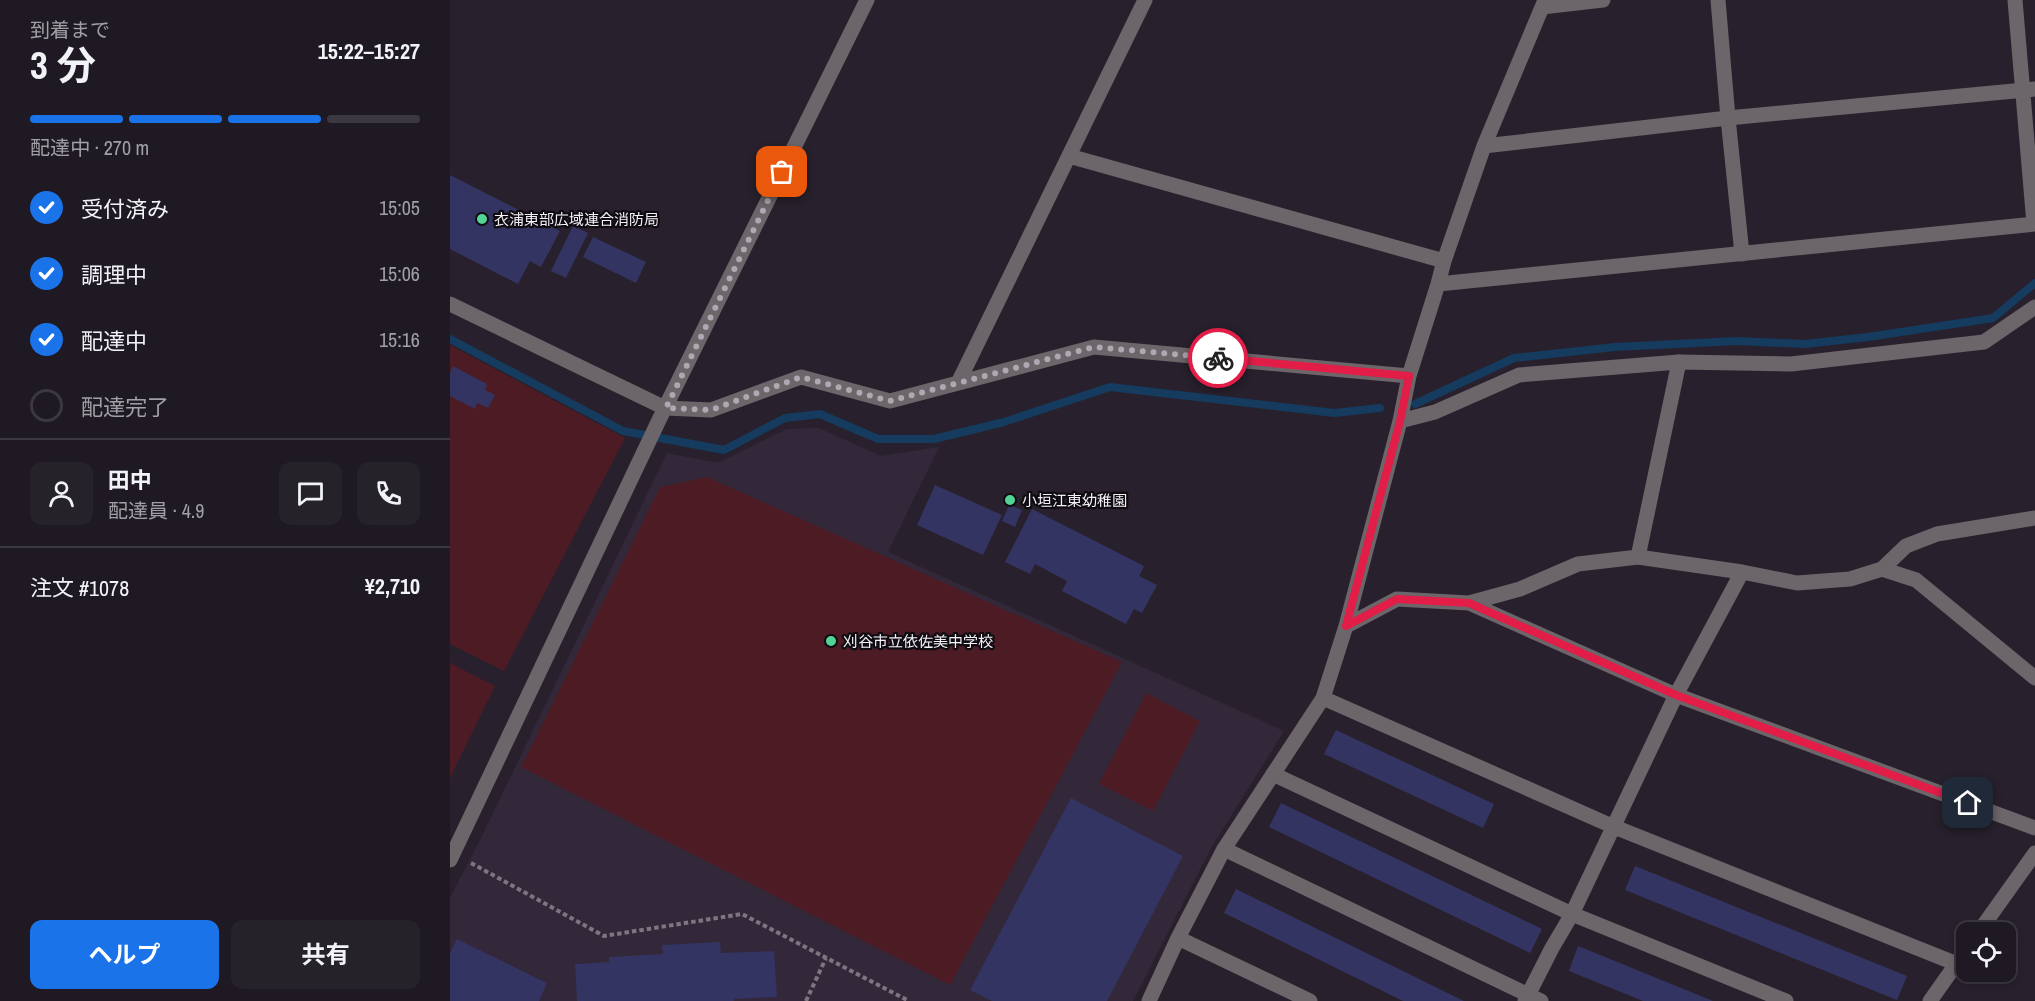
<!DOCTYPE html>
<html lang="ja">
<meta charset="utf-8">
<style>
body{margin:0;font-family:"Archivo Narrow","Noto Sans JP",sans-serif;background:#26222a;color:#f1f3f6;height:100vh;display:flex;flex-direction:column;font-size:22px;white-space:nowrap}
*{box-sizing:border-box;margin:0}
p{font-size:20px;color:#a1a0a5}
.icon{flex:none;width:33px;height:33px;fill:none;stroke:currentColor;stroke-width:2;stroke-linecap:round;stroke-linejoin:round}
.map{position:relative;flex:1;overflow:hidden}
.sheet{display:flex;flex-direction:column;background:#1e1922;width:450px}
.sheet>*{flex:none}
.controls{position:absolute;left:1506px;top:922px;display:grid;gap:12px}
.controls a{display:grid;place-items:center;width:60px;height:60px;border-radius:12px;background:#1e1922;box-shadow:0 3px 9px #0003,0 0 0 2px #3c3840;font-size:30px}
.pin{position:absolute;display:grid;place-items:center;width:51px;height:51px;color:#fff;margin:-26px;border-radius:12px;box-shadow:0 3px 9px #0006}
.courier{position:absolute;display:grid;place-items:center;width:60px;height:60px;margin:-30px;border:4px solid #e11d48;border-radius:50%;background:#fff;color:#222;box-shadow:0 2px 8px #0007}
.headline em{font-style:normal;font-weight:700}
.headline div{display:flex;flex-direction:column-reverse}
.headline{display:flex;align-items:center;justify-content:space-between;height:102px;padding:0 30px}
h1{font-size:39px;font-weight:700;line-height:45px}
.bar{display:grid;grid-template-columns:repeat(4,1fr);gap:9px 6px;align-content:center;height:72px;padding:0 30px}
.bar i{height:8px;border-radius:4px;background:#3c3840}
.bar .on{background:#1a73e8}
.bar p{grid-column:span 4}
.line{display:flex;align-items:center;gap:15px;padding:0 30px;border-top:2px solid #3c3840}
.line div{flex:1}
.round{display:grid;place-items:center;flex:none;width:63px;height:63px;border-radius:12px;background:#26222a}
ol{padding:0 30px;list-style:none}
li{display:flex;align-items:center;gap:18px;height:66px}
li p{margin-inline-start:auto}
li .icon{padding:6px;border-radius:50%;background:#1a73e8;color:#fff;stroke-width:4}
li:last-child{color:#a1a0a5}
li i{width:33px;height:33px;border:3px solid #3c3840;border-radius:50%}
.primary-button{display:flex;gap:12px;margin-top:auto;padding:12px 30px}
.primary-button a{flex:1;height:69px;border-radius:12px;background:#1a73e8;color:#fff;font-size:24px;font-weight:700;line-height:69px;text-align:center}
.primary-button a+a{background:#26222a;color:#f1f3f6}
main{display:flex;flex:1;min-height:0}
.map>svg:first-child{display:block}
.built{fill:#322839}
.green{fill:#4c1b24}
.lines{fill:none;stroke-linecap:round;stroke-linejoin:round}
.stream{stroke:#153b5f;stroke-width:8}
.building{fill:#333461}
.path{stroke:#7c7680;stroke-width:4;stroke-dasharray:4.5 3;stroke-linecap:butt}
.lane{stroke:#6c6569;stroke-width:15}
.street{stroke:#6c6569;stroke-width:15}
.done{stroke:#ada8b1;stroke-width:6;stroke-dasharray:0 10.8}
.route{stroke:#e11d48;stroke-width:8}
.poi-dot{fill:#54d396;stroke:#0f0c11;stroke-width:2}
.labels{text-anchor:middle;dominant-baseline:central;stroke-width:4.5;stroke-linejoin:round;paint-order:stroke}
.poi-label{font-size:15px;fill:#f4f0f8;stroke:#0f0c11;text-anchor:start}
</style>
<main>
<section class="sheet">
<div class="headline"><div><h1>3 分</h1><p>到着まで</p></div><em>15:22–15:27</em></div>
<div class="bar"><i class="on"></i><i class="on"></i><i class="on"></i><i></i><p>配達中 · 270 m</p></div>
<ol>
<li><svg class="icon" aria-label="check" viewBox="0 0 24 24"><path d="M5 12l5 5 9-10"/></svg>受付済み<p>15:05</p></li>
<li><svg class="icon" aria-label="check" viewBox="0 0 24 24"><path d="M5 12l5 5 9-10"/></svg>調理中<p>15:06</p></li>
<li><svg class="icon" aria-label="check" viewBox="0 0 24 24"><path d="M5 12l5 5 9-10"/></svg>配達中<p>15:16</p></li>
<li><i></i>配達完了</li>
</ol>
<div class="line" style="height:108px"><a class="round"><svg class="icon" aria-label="person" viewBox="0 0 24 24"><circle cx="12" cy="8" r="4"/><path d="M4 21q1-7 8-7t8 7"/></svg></a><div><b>田中</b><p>配達員 · 4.9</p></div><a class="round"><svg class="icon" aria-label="chat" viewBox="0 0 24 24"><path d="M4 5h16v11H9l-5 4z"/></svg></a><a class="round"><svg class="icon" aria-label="phone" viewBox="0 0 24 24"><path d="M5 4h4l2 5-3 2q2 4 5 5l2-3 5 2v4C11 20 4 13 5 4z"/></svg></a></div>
<div class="line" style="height:78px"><div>注文 #1078</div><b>¥2,710</b></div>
<div class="primary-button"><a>ヘルプ</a><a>共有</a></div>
</section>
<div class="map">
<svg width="1585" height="1001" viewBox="0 0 1585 1001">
<rect width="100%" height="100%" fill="#28212d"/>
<path class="built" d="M369,428L431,456L489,447L438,552L834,731L761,848L683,1001H0V898L32,836L217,453L268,463L337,429Z"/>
<path class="green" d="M0,345L175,438L54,671L0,644Z
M257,477L672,662L500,985L71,767L210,487Z
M0,663L45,686L0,778Z
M696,693L750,721L703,811L649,784Z"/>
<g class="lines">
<path class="stream" d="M0,339L173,431L274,450L335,418L370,414L428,439H484L554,422L660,387L884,413L930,408
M965,404L1064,358L1165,347L1287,341L1355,344L1418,337L1543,318L1585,283"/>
</g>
<path class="building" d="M0,175L110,231L91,267L80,261L68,284L0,249Z
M123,226L138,233L116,278L101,271Z
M143,237L196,262L186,283L133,257Z
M3,366L37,384L35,390L45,395L38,408L27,403L25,409L0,396V373Z
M485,485L552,515L533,555L467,525Z
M559,505L572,510L565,527L552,521Z
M582,509L694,566L689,576L707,585L692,613L684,609L676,624L612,591L617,581L585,564L580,574L555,562Z
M886,730L1044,804L1033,828L874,754Z
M621,798L733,856L657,1001H542L520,990Z
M831,803L1092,929L1080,953L819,827Z
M1185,866L1457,976L1447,1000L1175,890Z
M786,889L1014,1001H953L774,913Z
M7,939L97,983L89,1001H0V953Z
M270,942L271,953L324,951L327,997L284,999V1001H127L125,964L159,962V957L213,954L212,945Z
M1128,946L1263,1001H1193L1119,971Z"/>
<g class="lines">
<path class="path" d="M21,863L154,936L292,914L459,1001
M356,1001L376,958"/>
<path class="lane" d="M1268,0L1278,118L1292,254
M1188,557L1229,362
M1432,569L1456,546L1487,534L1585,518
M823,774L1122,914L1336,1001
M774,849L1091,1001"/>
<path class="street" d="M1565,0L1584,224
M1092,7L1153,0
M1034,146L1278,118L1585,89
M619,156L994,261
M988,284L1585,224
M0,304L215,408L261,410L351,377L440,401L644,347L959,376
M508,383L695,0
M950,421L985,412L1069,375L1229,362L1341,364L1534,342L1585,307
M1019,603L1226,695L1585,828
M896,626L947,599L1019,603L1070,589L1128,564L1188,557L1292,572L1347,583L1400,579L1432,569L1466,580L1585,678
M873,698L1162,826L1507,964
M0,860L209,420L417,0
M1528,933L1585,853
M728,938L860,1001
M699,1001L728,938L774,849L873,698L896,626L950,421L959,376L988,284L994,261L1034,146L1095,0
M1075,1001L1102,948L1122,914L1226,695L1292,572
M1480,1001L1516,950"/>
</g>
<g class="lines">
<path class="done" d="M332,172L216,408L261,410L351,377L440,401L644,347L768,358"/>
<path class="route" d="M768,358L959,376L950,421L896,626L947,599L1019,603L1226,695L1518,803"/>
</g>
<g class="poi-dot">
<circle cx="32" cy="219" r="6"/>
<circle cx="560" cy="500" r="6"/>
<circle cx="381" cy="641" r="6"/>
</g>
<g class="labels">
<g class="poi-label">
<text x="44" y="219">衣浦東部広域連合消防局</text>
<text x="572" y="500">小垣江東幼稚園</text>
<text x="393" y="641">刈谷市立依佐美中学校</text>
</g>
</g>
</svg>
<div class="controls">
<a><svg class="icon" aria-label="locate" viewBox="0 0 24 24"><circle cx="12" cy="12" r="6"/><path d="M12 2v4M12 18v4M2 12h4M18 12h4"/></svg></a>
</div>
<div class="pin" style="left:332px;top:172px;background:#ea580c"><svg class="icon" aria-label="bag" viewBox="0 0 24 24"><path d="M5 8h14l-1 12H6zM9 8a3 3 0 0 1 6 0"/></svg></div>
<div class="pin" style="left:1518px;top:803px;background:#1f2937"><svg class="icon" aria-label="home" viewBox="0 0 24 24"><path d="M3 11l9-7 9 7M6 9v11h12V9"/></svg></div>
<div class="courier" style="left:768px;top:358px"><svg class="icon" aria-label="bike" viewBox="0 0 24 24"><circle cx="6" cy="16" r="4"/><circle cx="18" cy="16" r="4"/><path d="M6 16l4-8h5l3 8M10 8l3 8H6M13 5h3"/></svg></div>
</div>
</main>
